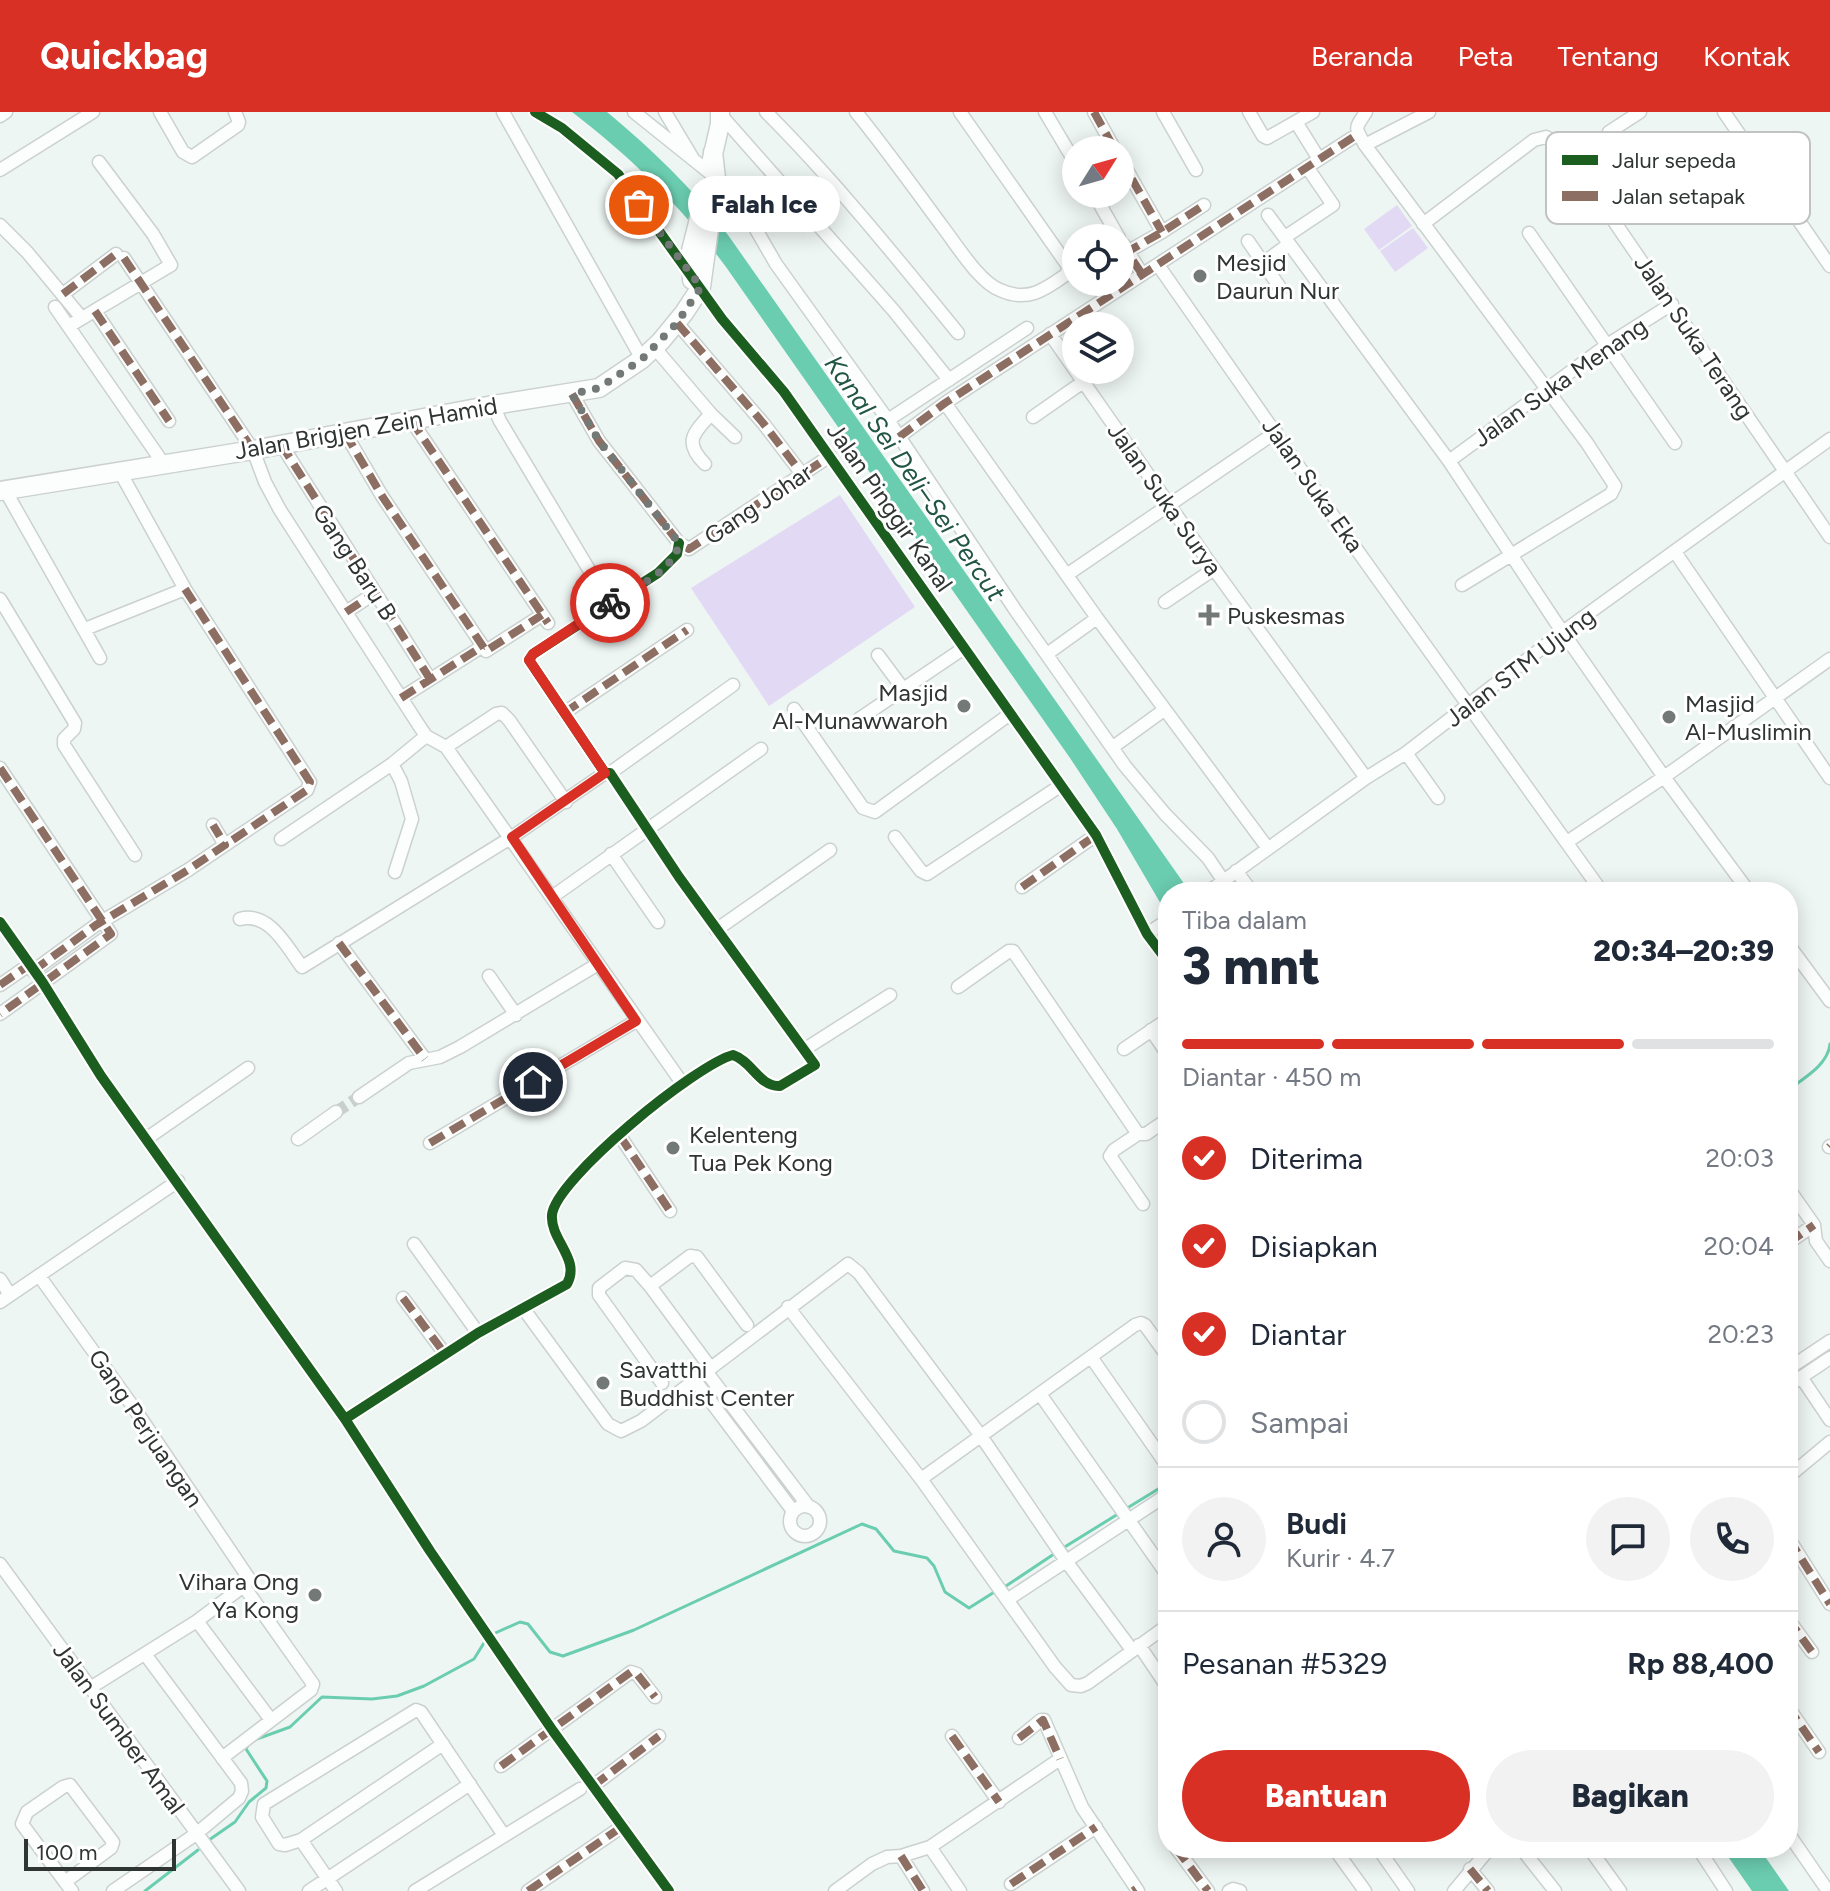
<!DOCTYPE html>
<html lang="id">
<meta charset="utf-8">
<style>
body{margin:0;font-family:Figtree,sans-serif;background:#f2f2f3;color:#1f2937;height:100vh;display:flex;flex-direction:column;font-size:30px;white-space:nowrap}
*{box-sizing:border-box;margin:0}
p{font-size:26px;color:#747a83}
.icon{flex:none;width:44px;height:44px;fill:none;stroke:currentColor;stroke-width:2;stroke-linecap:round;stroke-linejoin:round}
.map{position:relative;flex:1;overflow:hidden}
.side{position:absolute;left:1158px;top:770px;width:640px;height:976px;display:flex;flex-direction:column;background:#fff;border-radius:32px;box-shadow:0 4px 20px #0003}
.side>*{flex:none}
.needle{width:52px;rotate:53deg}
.fabs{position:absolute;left:1062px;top:24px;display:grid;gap:16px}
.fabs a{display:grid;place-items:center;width:72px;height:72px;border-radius:50%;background:#fff;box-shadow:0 4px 20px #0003;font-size:40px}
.scale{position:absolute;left:24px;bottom:20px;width:152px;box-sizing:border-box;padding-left:8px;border:4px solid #2f3533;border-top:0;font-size:22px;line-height:28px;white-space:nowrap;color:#2f3533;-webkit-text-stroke:6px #fff;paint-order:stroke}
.pin{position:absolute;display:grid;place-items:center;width:68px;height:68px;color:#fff;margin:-34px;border:4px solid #fff;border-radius:50%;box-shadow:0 2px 8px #0007}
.courier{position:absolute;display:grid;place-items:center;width:80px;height:80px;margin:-40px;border:6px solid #d93025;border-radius:50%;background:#fff;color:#222;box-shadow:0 2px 10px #0007}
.bubble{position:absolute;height:56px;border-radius:28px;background:#fff;box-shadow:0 4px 20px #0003;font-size:26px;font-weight:800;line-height:56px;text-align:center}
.headline em{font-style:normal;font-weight:800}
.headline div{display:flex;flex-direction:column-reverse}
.headline{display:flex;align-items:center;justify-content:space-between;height:136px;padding:0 24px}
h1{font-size:52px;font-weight:800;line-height:60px}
.bar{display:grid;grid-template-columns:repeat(4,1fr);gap:12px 8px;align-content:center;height:96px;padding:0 24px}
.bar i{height:10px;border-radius:6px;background:#e0e1e3}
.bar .active{background:#d93025}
.bar p{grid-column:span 4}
.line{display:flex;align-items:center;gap:20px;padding:0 24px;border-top:2px solid #e0e1e3}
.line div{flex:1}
.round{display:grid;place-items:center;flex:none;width:84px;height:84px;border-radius:42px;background:#f2f2f3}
ol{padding:0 24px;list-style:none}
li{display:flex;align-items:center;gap:24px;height:88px}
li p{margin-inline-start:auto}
li .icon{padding:8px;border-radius:50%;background:#d93025;color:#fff;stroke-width:4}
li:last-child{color:#747a83}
li i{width:44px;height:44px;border:4px solid #e0e1e3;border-radius:50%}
.action{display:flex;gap:16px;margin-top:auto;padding:16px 24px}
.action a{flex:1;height:92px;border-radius:48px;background:#d93025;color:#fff;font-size:32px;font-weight:800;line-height:92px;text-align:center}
.action a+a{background:#f2f2f3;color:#1f2937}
header{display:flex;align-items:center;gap:48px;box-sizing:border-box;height:112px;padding:0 40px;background:#d93025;color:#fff}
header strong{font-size:38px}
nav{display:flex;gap:44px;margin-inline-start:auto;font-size:28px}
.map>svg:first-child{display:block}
.green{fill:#e2d9f4}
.water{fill:#6bcdb0}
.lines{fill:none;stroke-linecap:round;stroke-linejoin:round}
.stream{stroke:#6bcdb0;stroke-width:3}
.street-tunnel{stroke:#c8cfcd;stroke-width:12;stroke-dasharray:12 6;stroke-linecap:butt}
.street-casing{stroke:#cbd1cf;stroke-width:15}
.primary-casing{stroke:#cbd1cf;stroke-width:21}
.street{stroke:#fcfefd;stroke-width:12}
.primary{stroke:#fcfefd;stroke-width:18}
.quiet{stroke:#8d6e63;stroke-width:8;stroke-dasharray:16 8;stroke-linecap:butt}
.cycleway-casing{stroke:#fff;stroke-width:15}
.cycleway{stroke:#1b5e20;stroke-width:10}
.done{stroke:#727976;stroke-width:8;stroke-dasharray:0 14.4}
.route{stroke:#d93025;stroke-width:10}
.poi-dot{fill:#727976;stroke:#fff;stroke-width:3}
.labels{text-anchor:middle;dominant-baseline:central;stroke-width:6;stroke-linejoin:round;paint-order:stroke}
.poi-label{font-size:24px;fill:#2f3533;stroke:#fff;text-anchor:start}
.street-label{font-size:24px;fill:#2f3533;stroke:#fff}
.water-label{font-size:26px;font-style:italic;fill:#215645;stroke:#fff}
.key{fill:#fff;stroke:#c1c2c2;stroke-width:2}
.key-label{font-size:22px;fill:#2f3533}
</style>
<header>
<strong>Quickbag</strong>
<nav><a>Beranda</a><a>Peta</a><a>Tentang</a><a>Kontak</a></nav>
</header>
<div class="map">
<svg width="1830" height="1779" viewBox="0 0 1830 1779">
<rect width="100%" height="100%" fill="#eef6f3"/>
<path class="green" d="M1397,93L1412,114L1379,138L1364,117Z
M1413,116L1428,136L1395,160L1380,139Z
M840,383L915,495L769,594L691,476Z"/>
<path class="water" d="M572,0H607C654,39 690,74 728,123L1190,780H1168V804L1117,717L1070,646L726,155C680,93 633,47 572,0Z
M1722,1736H1759L1789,1779H1752Z"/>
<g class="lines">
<path class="stream" d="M1788,978C1804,966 1828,953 1830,932
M1124,1398L1168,1371
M1063,1436L1118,1402
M1003,1476L1057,1440
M493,1522L520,1510L528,1512L550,1540L563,1544L634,1518L862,1412L876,1417L894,1439L927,1446L934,1454L945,1480L969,1496L996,1479
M254,1628L290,1615L322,1585L372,1587L397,1584L424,1574L474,1547L487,1526
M209,1728L235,1710L249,1690L266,1676L267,1669L246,1637L248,1633
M145,1779L198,1738"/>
<path class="street-tunnel" d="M336,1000L359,985"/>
<g class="street-casing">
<path id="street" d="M160,0L183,40L192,45L238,13L239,10L235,0
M503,0L642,247
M535,0L562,16L618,62L722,207L784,280L1096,723L1147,822L1168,850
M634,0L735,81L776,152L888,308L1016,499L1125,654L1165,702L1208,746L1231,780
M665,0L692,45
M766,0C835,69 896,145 958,221
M856,0C886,37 914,76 942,114C956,132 979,170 1000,178C1028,191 1046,177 1067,162L1068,154L960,0
M1045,0L1076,52
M1094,0L1115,38
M1163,0L1196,58
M1249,0L1263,24L1267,26L1313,0
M1366,0C1355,17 1354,14 1365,33L1587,331L1615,374L1611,382L1462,473
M1724,0L1830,154
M720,2L894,199L949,268
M0,4L6,0
M1296,10L1319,47
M1609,20L1640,0
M1365,33L1429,0
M1120,46L1162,120
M0,58L93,0
M1094,82L1119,126
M1268,103L1449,349L1555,509L1664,665L1749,780
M1423,112L1534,28L1546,25L1557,31L1594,80L1830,425
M0,113L27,140L81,205
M1529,121L1675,331
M1285,125L1333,93L1307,55
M1248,129L1281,177
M1124,133L1142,162
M1127,140L1162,120L1204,93
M124,146L253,338L265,370L280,398L418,612L426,624L446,635L682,971
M1263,151L1289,132
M1158,153L1362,445L1602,780
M63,182L116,142
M55,195L163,351
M95,199L169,309
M677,211L763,311L802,362
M69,214L171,153L153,122L99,50
M1050,222L1214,457L1366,666
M654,235L711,302L735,325
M572,282L599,329L679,431L689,437L830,344
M945,291L1097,506L1267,735
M493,293L500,309L594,466
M1033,305L1083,270
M411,308L548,511
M888,308L1027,216
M345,321L382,384L486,539L542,503
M899,325L945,291L1358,22
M281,332L430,567
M1449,349L1607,233L1672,192
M705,352C684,331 692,322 711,302
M5,378L100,546
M1675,440L1830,666
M1068,462L1276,320
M185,477L310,670L307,678L225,733
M0,487L75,611L74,617L64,627V633L135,743
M1165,490L1214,457
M346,500L375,481
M85,517L185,477L119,358
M1047,542L1097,506
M878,543L904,578
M401,586L483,534
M794,597L863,696L875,700L1010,602
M564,601L687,518
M859,607L964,536
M446,635L496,602L502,601L509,608L566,690
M1113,635L1164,598
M1406,641L1438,686
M392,652L401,669L412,707L395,760
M0,656L111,822L0,902
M610,661L733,573
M895,725L921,759L927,762L1060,674
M281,727L392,652L426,624
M1567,730L1664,665L1830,547
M611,742L658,810
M1236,759L1252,780
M1022,775L1096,723
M1208,780L1366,666L1406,641L1564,519L1830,327
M552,785L761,637
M240,807C269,799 287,835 302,855L512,725L605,661
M0,810L43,871L101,964L345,1307L430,1439L553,1619L669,1779
M716,818L830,738
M1147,822L1168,808
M339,831L425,947
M1788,832L1830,889
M33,859L96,813L188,758L225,733L213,713
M489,864L516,903
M0,873L29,853
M958,875L1009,839H1013L1138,1022H1146L1168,1007
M1151,918L1168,943
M805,937L890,883
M1124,937L1168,907
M359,985L409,951L440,945L460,935L598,852
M1138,1022L1114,1038L1110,1044L1143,1092
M620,1024L670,1099
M146,1027L248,956
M298,1027L336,1000
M430,1031L636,909
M1829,1035L1830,1034
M1788,1076L1814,1113L1816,1129L1830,1149
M1788,1131L1814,1113
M414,1132L478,1221
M40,1165L134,1296L250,1468
M0,1167L10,1183
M650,1174L636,1158L625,1156L599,1176V1183L662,1271
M403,1186L445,1242
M0,1190L178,1069
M788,1195L921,1367
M523,1196L608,1312L621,1319L641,1309L848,1152L859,1161L981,1324L1066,1449L1132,1538
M1091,1245L1168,1355
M1168,1245L1145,1213L1141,1211L1135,1213L921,1367L1055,1555L1071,1573L1081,1574L1088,1571L1168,1513
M710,1255L650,1174L690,1144L697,1145L747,1213
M1788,1257L1830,1229
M705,1258L809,1395
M1801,1265L1830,1308
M694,1267L793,1399
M1788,1274L1830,1246
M1040,1282L1168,1464
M345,1307L478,1221L567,1172C581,1147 550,1128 552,1103C555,1067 697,952 733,943C752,949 759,975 780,974L815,953L679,765L610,661H605L529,548L533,542L658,461L677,442L679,431
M1788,1365L1830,1330
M790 1409a15 15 0 1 1 30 0a15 15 0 1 1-30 0Z
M1789,1427L1830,1492
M0,1452L239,1779
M1007,1488L1168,1382
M1788,1507L1812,1540
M197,1509L241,1476H245L313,1572L311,1578L222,1646
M1139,1533L1168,1576
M90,1576L197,1509L271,1608
M1788,1595L1819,1640
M952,1624L999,1690
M1019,1626L1041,1608H1044L1082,1695L1138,1779
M501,1654L631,1560L637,1562L655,1585
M593,1674L659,1624
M1788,1721L1828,1779
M301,1728L285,1733L279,1732L262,1705L264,1692L416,1598L421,1600L503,1722
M930,1735L960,1779
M1176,1736L1208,1779
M1334,1736L1365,1779
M1378,1736L1408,1779
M1521,1736L1555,1779
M1589,1736L1620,1779
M1698,1736L1726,1779
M901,1744L923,1779
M1470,1757L1488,1779
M65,1770L111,1736L113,1730L70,1673L63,1675L27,1700L22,1712L65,1770L72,1779
M1011,1772L1096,1715
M113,1779L196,1722L239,1686L242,1679L241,1671L145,1542
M309,1779L470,1672
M336,1779L301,1728L443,1632
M415,1779L580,1677
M528,1779L623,1714
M835,1779L872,1752L887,1745L901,1744L930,1735L1060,1647
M1229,1779L1233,1777L1240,1779
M1454,1779L1490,1736"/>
</g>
<g class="primary-casing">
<path id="primary" d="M711,51L720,12V0
M692,168L691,139L699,107
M0,379L253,338L493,293L599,276L642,247L661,229L684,201L701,175L716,66L713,40"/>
</g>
<use href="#street" class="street"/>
<use href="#primary" class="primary"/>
<path class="quiet" d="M1094,0L1115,38
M1120,46L1162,120
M124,146L253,338
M1142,162L1127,140L1162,120L1204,93
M63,182L116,142
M95,199L169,309
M677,211L763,311L802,362
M572,282L599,329L679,431L689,437L830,344
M411,308L548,511
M345,321L382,384L486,539L542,503
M899,325L945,291L1358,22
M281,332L430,567
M185,477L310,670L307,678L225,733
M346,500L375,481
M401,586L483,534
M564,601L687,518
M0,656L111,822L0,902
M1022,775L1096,723
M339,831L425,947
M33,859L96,813L188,758L225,733L213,713
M0,873L29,853
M620,1024L670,1099
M430,1031L636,909
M1829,1035L1830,1034
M1788,1131L1814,1113
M403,1186L445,1242
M1789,1427L1830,1492
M1788,1507L1812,1540
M1788,1595L1819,1640
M952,1624L999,1690
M1019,1626L1043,1608L1060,1647
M501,1654L631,1560L637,1562L655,1585
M593,1674L659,1624
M1176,1736L1208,1779
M901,1744L923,1779
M1470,1757L1488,1779
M1011,1772L1096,1715
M528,1779L623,1714
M1133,1779L1136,1777"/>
<g class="cycleway-casing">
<path id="cycleway" d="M535,0L562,16L618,62L722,207L784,280L1096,723L1147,822L1168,850
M0,810L43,871L101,964L345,1307L430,1439L553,1619L669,1779
M345,1307L478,1221L567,1172C581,1147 550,1128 552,1103C555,1067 697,952 733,943C752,949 759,975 780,974L815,953L679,765L610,661H605L529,548L533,542L658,461L677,442L679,431"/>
</g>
<use href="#cycleway" class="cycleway"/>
</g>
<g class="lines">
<path class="done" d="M610,491C633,476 674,460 679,431L599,329L572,282L599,276L642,247L677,211L701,175L639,93"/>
<path class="route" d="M533,970L636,909L512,725L605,661L529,548L533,542L610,491"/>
</g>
<g class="poi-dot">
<circle cx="1200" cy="164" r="8"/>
<path d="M1205 491h8v8h8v8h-8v8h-8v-8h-8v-8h8z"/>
<circle cx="964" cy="594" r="8"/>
<circle cx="1669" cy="605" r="8"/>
<circle cx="673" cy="1036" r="8"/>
<circle cx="603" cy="1271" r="8"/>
<circle cx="315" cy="1483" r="8"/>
</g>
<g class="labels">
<g class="poi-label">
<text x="1216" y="150">Mesjid<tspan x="1216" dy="28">Daurun Nur</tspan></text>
<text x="1227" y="503">Puskesmas</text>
<text x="948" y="580" text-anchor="end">Masjid<tspan x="948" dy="28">Al-Munawwaroh</tspan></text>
<text x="1685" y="591">Masjid<tspan x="1685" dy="28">Al-Muslimin</tspan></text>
<text x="689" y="1022">Kelenteng<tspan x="689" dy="28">Tua Pek Kong</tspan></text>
<text x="619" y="1257">Savatthi<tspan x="619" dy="28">Buddhist Center</tspan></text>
<text x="299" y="1469" text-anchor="end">Vihara Ong<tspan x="299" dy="28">Ya Kong</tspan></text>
</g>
<g class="street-label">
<text transform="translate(1694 225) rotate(56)">Jalan Suka Terang</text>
<text transform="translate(1560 270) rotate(-35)">Jalan Suka Menang</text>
<text transform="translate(366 316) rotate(-10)">Jalan Brigjen Zein Hamid</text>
<text transform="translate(1313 373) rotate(55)">Jalan Suka Eka</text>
<text transform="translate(1165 387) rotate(55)">Jalan Suka Surya</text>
<text transform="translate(758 392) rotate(-34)">Gang Johar</text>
<text transform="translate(890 395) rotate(55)">Jalan Pinggir Kanal</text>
<text transform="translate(355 450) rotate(57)">Gang Baru B</text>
<text transform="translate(1520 555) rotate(-37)">Jalan STM Ujung</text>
<text transform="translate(146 1316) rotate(56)">Gang Perjuangan</text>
<text transform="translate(119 1616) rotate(54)">Jalan Sumber Amal</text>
</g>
<g class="water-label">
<text transform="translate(915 366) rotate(55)">Kanal Sei Deli–Sei Percut</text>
</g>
</g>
<rect x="1546" y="20" width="264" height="92" rx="12" class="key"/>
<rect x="1562" y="43" width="36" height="10" fill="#1b5e20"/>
<rect x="1562" y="79" width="36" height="10" fill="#8d6e63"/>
<g class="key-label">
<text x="1612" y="56">Jalur sepeda</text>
<text x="1612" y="92">Jalan setapak</text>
</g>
</svg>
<div class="fabs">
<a><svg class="needle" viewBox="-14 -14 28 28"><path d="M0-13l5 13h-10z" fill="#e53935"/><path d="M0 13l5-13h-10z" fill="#747a83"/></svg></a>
<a><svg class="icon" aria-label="locate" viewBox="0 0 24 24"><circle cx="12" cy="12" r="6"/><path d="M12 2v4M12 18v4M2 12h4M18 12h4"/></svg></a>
<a><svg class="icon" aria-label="layers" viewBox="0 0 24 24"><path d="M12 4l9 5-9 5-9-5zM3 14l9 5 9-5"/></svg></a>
</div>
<div class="scale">100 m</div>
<div class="pin" style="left:639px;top:93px;background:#ea580c"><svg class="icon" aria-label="bag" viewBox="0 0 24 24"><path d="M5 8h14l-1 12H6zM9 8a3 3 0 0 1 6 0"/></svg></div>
<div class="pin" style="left:533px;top:970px;background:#1f2937"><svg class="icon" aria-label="home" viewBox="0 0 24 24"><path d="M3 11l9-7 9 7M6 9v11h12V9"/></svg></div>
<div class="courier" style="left:610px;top:491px"><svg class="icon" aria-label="bike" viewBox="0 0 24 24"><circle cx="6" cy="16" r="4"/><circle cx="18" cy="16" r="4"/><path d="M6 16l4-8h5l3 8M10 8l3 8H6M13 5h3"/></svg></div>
<div class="bubble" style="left:688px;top:64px;width:152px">Falah Ice</div>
<section class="side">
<div class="headline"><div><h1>3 mnt</h1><p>Tiba dalam</p></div><em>20:34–20:39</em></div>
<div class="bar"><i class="active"></i><i class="active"></i><i class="active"></i><i></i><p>Diantar · 450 m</p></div>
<ol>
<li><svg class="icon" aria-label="check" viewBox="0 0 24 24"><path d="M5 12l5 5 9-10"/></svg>Diterima<p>20:03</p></li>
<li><svg class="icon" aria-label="check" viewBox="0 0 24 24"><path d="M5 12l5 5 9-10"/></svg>Disiapkan<p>20:04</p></li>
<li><svg class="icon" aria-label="check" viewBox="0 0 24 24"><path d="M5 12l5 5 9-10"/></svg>Diantar<p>20:23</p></li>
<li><i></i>Sampai</li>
</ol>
<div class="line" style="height:144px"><a class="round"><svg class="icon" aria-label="person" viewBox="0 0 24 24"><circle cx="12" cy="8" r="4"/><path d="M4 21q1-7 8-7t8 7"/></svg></a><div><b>Budi</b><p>Kurir · 4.7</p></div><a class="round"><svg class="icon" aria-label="chat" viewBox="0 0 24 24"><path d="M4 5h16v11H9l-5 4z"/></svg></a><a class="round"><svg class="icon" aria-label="phone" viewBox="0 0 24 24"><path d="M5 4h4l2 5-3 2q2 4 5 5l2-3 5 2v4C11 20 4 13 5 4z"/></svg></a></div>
<div class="line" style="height:104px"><div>Pesanan #5329</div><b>Rp 88,400</b></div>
<div class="action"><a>Bantuan</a><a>Bagikan</a></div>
</section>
</div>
